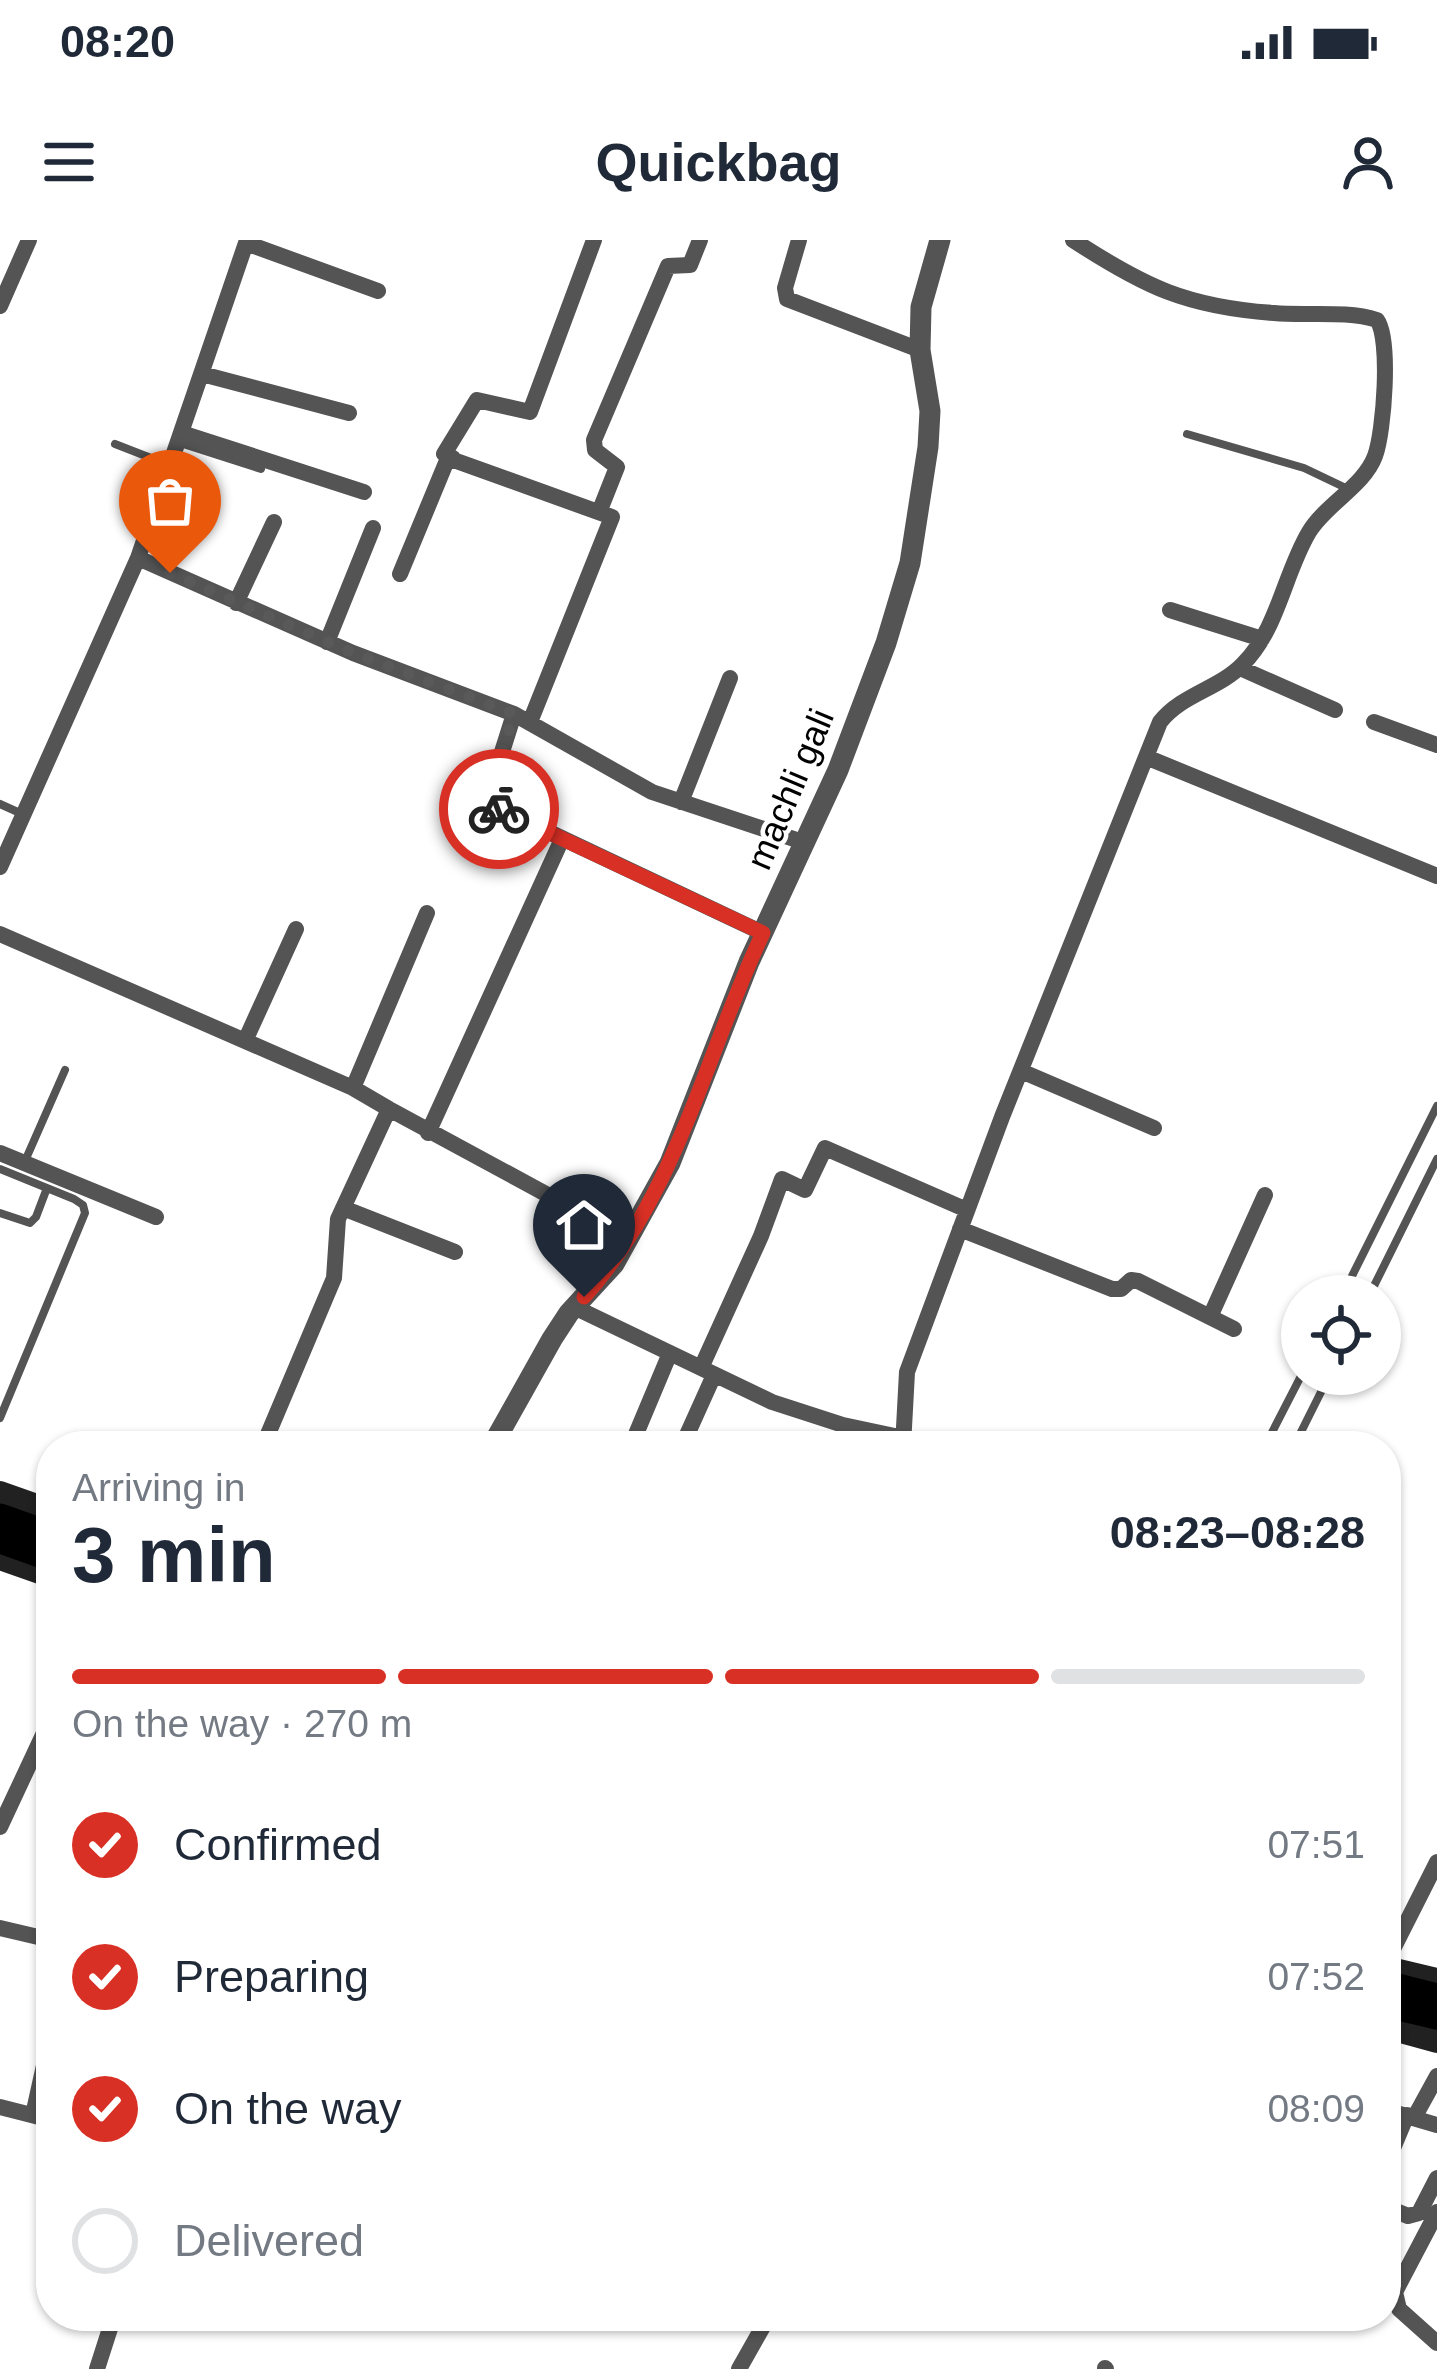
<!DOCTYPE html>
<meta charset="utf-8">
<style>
body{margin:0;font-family:Helvetica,sans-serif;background:#f6f6f7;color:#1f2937;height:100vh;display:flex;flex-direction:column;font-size:45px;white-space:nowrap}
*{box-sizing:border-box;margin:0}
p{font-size:39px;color:#747a83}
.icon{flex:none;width:66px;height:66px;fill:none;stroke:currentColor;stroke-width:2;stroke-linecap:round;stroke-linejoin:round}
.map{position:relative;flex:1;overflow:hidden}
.sheet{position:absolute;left:36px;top:1191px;width:1365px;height:900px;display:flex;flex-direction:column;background:#fff;border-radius:48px;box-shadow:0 3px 9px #0004}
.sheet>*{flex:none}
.controls{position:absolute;left:1281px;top:1035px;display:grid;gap:24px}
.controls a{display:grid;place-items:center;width:120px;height:120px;border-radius:50%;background:#fff;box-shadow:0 3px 9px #0004;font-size:60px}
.pin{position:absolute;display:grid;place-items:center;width:102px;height:102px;color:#fff;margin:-123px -51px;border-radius:50% 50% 50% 0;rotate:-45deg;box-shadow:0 0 12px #0007}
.pin .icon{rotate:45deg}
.courier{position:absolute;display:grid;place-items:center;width:120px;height:120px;margin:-60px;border:9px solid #d93025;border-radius:50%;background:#fff;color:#222;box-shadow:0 3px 15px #0007}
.overview em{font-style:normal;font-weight:800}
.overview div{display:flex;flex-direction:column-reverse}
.overview{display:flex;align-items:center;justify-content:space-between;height:204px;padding:0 36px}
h1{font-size:78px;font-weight:800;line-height:90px}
.bar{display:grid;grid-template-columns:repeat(4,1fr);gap:18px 12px;align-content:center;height:144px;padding:0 36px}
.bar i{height:15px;border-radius:9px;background:#e0e1e3}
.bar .selected{background:#d93025}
.bar p{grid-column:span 4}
ol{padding:0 36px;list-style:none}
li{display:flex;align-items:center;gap:36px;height:132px}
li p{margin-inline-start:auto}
li .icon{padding:12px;border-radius:50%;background:#d93025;color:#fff;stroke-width:4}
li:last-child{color:#747a83}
li i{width:66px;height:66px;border:6px solid #e0e1e3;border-radius:50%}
.status{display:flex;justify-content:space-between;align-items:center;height:84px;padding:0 60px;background:#fff;direction:ltr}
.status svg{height:33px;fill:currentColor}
header{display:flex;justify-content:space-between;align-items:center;height:156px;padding:0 36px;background:#fff;font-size:54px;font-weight:800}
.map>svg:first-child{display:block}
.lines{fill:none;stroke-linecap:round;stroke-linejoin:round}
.trunk-casing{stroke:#dbdbdb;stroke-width:30}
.service{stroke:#545454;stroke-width:8}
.minor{stroke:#545454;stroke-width:16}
.tertiary{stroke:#545454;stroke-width:21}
.secondary{stroke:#212121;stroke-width:24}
.trunk{stroke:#000;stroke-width:27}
.done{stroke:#595959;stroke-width:12;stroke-dasharray:0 21.6}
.route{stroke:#d93025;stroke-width:15}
.labels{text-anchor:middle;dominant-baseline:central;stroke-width:9;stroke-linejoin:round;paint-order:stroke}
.street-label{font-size:36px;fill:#000;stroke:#fff}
</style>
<div class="status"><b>08:20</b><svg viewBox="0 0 49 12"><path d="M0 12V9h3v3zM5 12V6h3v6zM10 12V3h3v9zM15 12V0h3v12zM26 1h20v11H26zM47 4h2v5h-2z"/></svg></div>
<header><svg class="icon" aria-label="menu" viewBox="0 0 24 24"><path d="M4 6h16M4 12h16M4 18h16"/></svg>Quickbag<svg class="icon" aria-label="person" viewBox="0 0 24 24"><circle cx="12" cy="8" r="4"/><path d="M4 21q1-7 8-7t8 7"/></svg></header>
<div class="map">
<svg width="1437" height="2129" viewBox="0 0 1437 2129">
<rect width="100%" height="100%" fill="#fff"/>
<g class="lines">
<g class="trunk-casing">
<path id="trunk" d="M0,1277L51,1295
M0,1300L51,1318
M1386,1744L1437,1757
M1386,1764L1437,1776"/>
</g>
<path class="service" d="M1187,194L1304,228L1348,249
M180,203L261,229
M115,204L169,225
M0,564L20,573
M25,921L65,830
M0,929L74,959L83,965L85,973L0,1178
M0,973L30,983L36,977L47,948
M1342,1056L1437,866
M1369,1056L1437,919
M1265,1206L1302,1134
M1294,1206L1330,1134"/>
<path class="minor" d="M799,0L785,48L787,59L920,110
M246,3L378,51
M0,66L29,0
M202,134L349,173
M182,193L364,252
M453,218L444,214L477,160L530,172L594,0
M600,270L617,227L595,210L594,200L668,26L690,25L700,0
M138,318L353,413L514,474L652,552L806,603
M400,334L448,218L612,277L530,482
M236,363L274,282
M1170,370L1262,399
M327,402L373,288
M1240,428L1335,470
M514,474L490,550L498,568L763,693
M1374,482L1437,505
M1146,517L1437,636
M681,562L730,438
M0,627L138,318L247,0
M0,694L353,848L389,869L338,979L334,1038L263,1206
M245,801L296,689
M1021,831L1154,888
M353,848L427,673
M389,869L546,954
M428,893L562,599
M0,913L156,977
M343,968L455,1012
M960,989L1112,1049H1121L1131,1040L1138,1041L1234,1089
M574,1067L772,1162L843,1185L904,1198
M1210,1077L1265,955
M701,1128L761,996L782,939L805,950L825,908L967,970
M631,1206L670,1113
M682,1206L714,1135
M903,1206L907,1132L1002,877L1160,482C1182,454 1219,449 1243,424C1278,389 1284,334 1309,292C1326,264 1364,246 1375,216C1384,192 1391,99 1377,80C1346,70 1307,76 1274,73C1187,67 1145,47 1073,0
M0,1587L51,1478
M0,1688L51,1700
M1386,1723L1437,1622
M0,1867L51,1880
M1386,1870L1437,1885
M33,1875L51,1794
M1414,1878L1437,1836
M1386,1925L1407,1875
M1386,1967L1408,1976L1419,1973L1437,1938
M1437,1972L1395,2052L1399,2069L1437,2103
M1105,2128L1106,2129
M97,2129L114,2076
M739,2129L769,2076"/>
<path class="tertiary" d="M492,1206L552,1099L569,1073L614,1024L670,923L749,722L838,530L886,403L910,323L928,207L930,171L920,110L921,67L940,0"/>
<path class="secondary" d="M0,1253L51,1271
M0,1318L51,1336
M1386,1728L1437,1740
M1386,1787L1437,1801"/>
<use href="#trunk" class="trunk"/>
</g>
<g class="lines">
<path class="done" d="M170,333L353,413L514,474L490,550L499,569"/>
<path class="route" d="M499,569L763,693C705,815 677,954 584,1057"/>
</g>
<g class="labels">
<g class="street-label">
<text transform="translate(790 549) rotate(-67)">machli gali</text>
</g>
</g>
</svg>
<div class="controls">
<a><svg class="icon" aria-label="locate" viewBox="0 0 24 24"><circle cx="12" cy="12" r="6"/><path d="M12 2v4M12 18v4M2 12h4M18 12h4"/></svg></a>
</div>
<div class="pin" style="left:170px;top:333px;background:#ea580c"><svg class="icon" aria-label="bag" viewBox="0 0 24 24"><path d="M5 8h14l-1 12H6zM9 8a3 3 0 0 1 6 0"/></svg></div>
<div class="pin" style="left:584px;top:1057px;background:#1f2937"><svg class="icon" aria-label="home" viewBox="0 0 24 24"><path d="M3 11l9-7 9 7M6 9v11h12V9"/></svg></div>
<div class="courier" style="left:499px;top:569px"><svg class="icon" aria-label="bike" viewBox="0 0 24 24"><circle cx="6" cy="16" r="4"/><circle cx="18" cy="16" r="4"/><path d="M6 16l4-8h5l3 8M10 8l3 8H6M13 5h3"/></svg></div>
<section class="sheet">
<div class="overview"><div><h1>3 min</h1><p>Arriving in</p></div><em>08:23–08:28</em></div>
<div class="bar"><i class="selected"></i><i class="selected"></i><i class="selected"></i><i></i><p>On the way · 270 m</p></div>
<ol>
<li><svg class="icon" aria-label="check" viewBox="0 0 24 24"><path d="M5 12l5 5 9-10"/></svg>Confirmed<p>07:51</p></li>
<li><svg class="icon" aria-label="check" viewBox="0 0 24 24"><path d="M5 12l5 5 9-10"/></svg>Preparing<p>07:52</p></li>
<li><svg class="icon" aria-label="check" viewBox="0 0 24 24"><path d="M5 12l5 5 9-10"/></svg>On the way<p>08:09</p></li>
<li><i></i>Delivered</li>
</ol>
</section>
</div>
